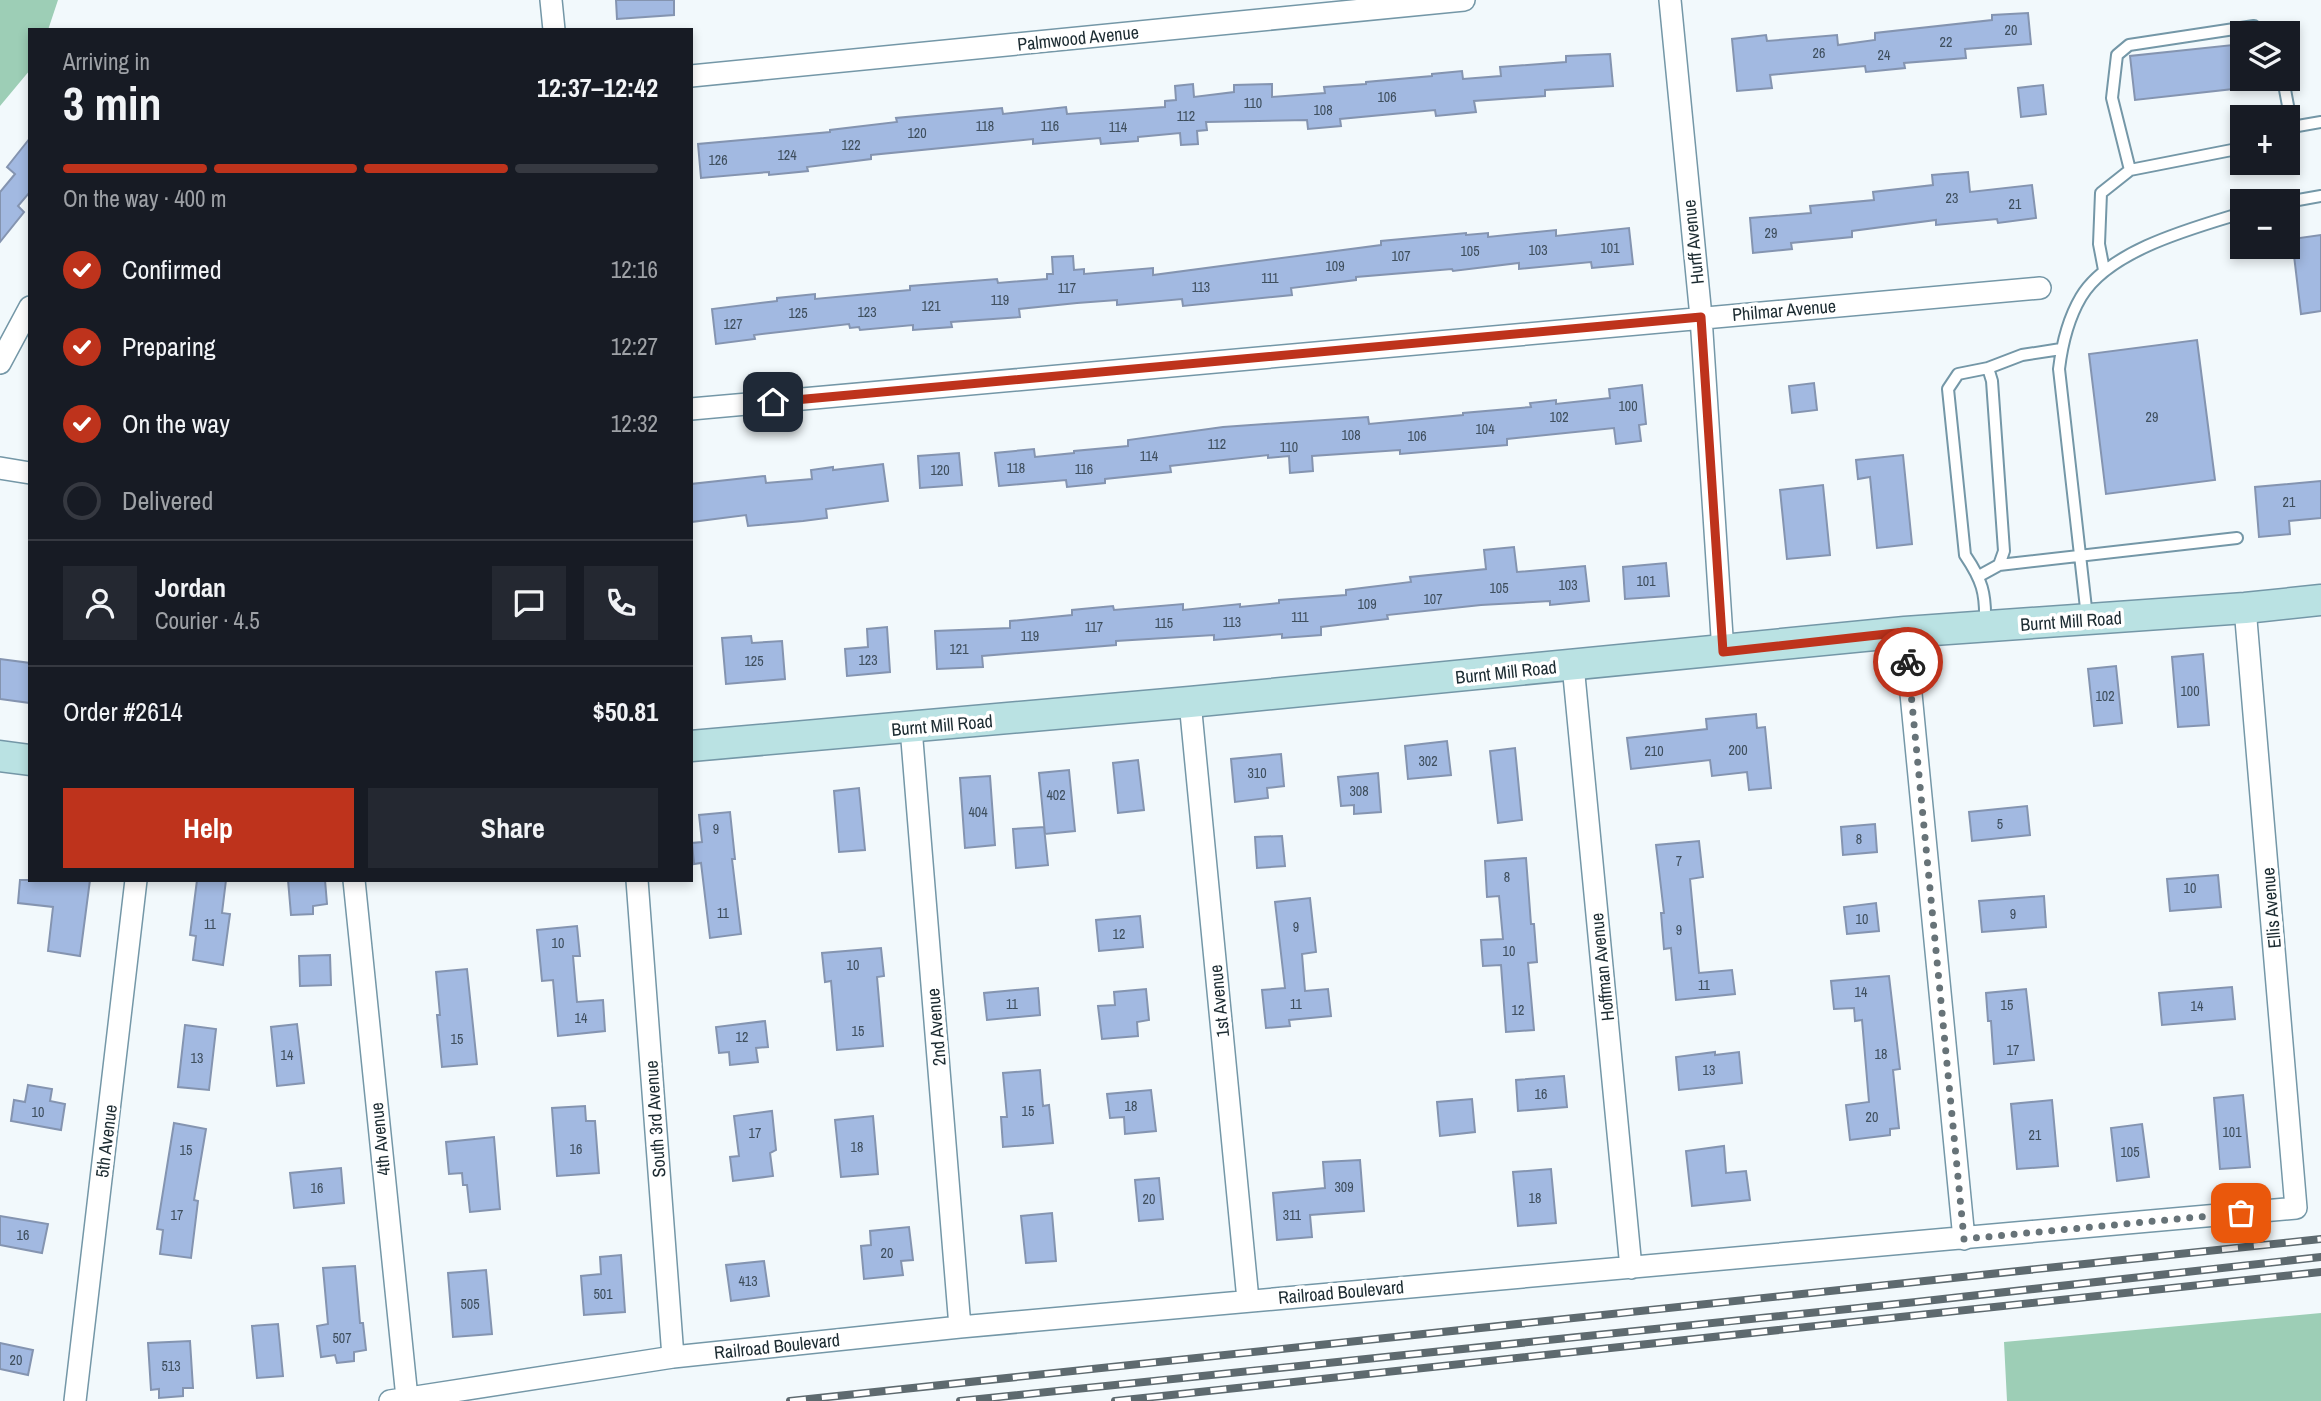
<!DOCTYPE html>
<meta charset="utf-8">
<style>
body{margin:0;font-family:"Archivo Narrow",sans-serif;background:#242831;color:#f1f3f6;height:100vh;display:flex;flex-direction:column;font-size:26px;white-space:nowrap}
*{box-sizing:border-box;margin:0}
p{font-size:23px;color:#9ea1a6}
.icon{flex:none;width:38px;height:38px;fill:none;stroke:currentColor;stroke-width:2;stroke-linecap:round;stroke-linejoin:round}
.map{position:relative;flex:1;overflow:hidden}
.side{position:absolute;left:28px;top:28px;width:665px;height:854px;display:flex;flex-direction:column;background:#171b24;border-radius:0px;box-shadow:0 4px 10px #0003}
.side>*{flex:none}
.tools{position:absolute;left:2230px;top:21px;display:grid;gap:14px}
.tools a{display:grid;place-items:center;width:70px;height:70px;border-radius:0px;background:#171b24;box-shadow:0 4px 10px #0003;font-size:35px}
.pin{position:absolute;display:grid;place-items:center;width:60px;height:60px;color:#fff;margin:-30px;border-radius:14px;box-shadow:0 4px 10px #0006}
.courier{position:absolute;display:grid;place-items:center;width:70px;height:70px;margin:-35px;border:5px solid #be331c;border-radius:50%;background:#fff;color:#222;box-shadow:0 2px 9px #0007}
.summary em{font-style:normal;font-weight:700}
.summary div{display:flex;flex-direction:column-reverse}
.summary{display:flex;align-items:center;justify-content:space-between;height:119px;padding:0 35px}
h1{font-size:46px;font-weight:700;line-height:52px}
.bar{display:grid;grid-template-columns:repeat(4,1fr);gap:10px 7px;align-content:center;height:84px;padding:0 35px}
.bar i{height:9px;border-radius:5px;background:#363941}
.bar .current{background:#be331c}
.bar p{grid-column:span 4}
.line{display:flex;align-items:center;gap:18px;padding:0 35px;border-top:2px solid #363941}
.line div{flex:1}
.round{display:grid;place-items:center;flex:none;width:74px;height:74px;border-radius:0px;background:#242831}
ol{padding:0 35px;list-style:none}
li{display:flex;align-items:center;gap:21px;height:77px}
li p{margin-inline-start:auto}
li .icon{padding:7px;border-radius:50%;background:#be331c;color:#fff;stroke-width:4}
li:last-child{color:#9ea1a6}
li i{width:38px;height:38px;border:4px solid #363941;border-radius:50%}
.button{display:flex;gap:14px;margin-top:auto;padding:14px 35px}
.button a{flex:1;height:80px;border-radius:0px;background:#be331c;color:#fff;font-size:28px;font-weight:700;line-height:80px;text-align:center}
.button a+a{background:#242831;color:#f1f3f6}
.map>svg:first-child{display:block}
.forest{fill:#9dceb6}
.building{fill:#a2b9e1;stroke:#8494b0;stroke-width:2}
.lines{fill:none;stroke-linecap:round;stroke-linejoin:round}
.service-casing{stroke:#7497a7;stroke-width:14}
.minor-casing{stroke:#7497a7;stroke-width:24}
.secondary-casing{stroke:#7497a7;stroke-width:33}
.service{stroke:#fff;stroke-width:10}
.minor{stroke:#fff;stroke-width:21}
.secondary{stroke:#bae2e3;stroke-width:30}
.rail-casing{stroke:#5e6a6f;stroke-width:8}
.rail{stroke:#fff;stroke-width:5;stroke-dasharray:16;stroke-linecap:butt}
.done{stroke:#677378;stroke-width:7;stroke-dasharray:0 12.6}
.route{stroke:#be331c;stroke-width:9}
.labels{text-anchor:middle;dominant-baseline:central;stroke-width:7;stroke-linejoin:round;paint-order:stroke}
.number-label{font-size:14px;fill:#3e4e5d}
.street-label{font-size:18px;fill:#1c2b31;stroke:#fff}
</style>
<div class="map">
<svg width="2321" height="1401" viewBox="0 0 2321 1401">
<rect width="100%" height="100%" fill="#f2f9fc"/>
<path class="forest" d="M0,0H58L48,30H30V70L0,106Z
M2321,1313V1401H2007L2004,1342Z"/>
<path class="building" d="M616,0H674V15L617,19Z
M2028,13L2031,44L1965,49L1966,58L1904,63L1905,68L1866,72L1865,66L1770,75L1772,88L1737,91L1732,39L1766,35L1767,41L1837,35L1838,45L1875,40V33L1992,20V15Z
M2242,44V88L2135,100L2130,56Z
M1610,54L1613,86L1545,90V96L1474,101L1476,112L1436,116L1435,110L1340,119L1341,126L1308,129L1307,120L1206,122L1207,130L1197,131L1198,144L1181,145L1180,133L1138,137V141L1101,144L1100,138L1033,144V139L871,155V159L807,167L808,171L769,175V172L701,178L698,144L830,132V130L897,122L896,118L1002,108L1003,114L1066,107L1067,114L1165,107V101L1176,100L1175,86L1193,84L1194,97L1234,92V85L1272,84V97L1325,93L1324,87L1366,84V82L1432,76V74L1462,71L1463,79L1501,76L1500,67L1566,62V56Z
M2043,85L2046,114L2021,117L2018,88Z
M30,138V192L18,206L24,212L0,242V192L15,174L7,167Z
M1968,172L1970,192L2032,185L2036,218L1998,223L1997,219L1936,225V220L1852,231V237L1791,243L1792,249L1753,253L1750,218L1811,213L1810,206L1874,200L1873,192L1933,185L1932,175Z
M1629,228L1633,264L1592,268L1591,262L1519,269V263L1453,271L1452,269L1356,277V280L1291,288L1292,295L1183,306L1182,299L1117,305V300L1077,303L1019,309L1020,317L951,322L952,327L913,330V325L860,330L859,327L850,328L849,324L754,335L755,339L716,344L712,309L777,301V298L815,294V299L910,290V286L997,279L998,283L1047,279V274H1053L1052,257L1073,256L1074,270L1084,269V274L1153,268V275L1381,245V241L1466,233V235L1488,233V237L1556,230V236Z
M2321,235V311L2301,314L2292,239Z
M2197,340L2215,480L2106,494L2089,354Z
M1814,383L1817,410L1792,413L1789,386Z
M1642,385L1646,424L1639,425L1641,441L1616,444L1614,428L1507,439V445L1400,454V450L1312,456L1313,471L1290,473L1289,456L1268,458V455L1170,466L1171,472L1105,479V483L1067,487L1066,480L999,486L995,453L1034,449L1035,457L1074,453V451L1128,446V440L1223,427L1368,417L1369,424L1463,415V413L1531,407L1530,403L1556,400V404L1610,398L1609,389Z
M959,453L962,485L920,488L918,456Z
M1903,455L1912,544L1877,548L1870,477L1858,479L1856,460Z
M883,464L888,501L826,509L827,518L803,521L748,526L746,515L691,522V484L765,476L766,483L812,479L811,470L833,467V470Z
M2321,481V518L2289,521L2290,534L2259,537L2255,487Z
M1823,485L1830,555L1787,559L1780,490Z
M1514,547L1517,572L1585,566L1589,601L1550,605V601L1481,605L1387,615L1388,619L1321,627V635L1282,638V634L1214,640V635L1116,641V645L982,656L983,667L937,669L935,631L1010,628V621L1072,615V610L1113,606L1114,610L1183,604V610L1240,604V607L1279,603V600L1346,595V590L1411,582L1410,577L1486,569L1484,550Z
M1666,563L1669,596L1625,599L1623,567Z
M887,627L890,672L847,676L845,649L868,647L867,629Z
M751,636L752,643L782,641L785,679L726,684L722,638Z
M2203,654L2209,725L2178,727L2172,657Z
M0,659L30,663V703L0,699Z
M2116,666L2122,723L2094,726L2088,669Z
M1756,714L1757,728L1765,727L1771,788L1749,790L1747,772L1712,776L1710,760L1631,769L1627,738L1707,729L1706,719Z
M1447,741L1451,775L1408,779L1405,746Z
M1515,748L1522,820L1498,823L1490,751Z
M1281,754L1284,786L1267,788L1268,798L1235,802L1231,759Z
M1138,760L1144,810L1118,813L1113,763Z
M1069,770L1075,831L1045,834L1039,773Z
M1378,773L1381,812L1354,814V805L1341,806L1338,777Z
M990,776L995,845L965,848L960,778Z
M859,788L865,850L839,852L834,791Z
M2027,806L2030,835L1972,841L1969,812Z
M730,812L735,859H732L741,934L710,938L701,863L694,864L692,843L702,842L699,815Z
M1875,824L1877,852L1843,855L1841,827Z
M1044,827L1048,865L1016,868L1013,829Z
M1282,836L1285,866L1257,868L1255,837Z
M1699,841L1703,877L1690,879L1699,973L1732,970L1735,994L1676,1000L1671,948L1664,949L1661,913H1664L1656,845Z
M1526,858L1531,924H1534L1537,962L1528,963L1534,1030L1506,1032L1501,965L1483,966L1481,940L1503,939L1499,896L1487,897L1485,861Z
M2218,875L2221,907L2170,911L2167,879Z
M20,880H90L80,956L48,951L53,907L18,903Z
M197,880H226L222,913L230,914L223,965L193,960L196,936L190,935Z
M288,880H325L327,904L313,906V914L291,915Z
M2044,896L2046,927L1982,932L1979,901Z
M1310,898L1316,952L1302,954L1305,991L1328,989L1331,1016L1289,1020L1290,1026L1266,1028L1262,990L1285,988L1275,902Z
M1876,903L1879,931L1847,934L1844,907Z
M1140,916L1143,947L1099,951L1096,920Z
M577,926L580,956H573L577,1002L603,1000L605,1031L558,1036L553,980L542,981L537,930Z
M881,948L884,976L877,977L883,1046L837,1050L831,981L825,982L822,953Z
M330,955L331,985L300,986L299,956Z
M467,969L477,1064L442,1067L437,1015H440L436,972Z
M1889,976L1900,1069L1893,1070L1899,1128L1890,1129V1135L1850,1140L1846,1105L1869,1102L1862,1020L1855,1021L1854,1008L1834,1009L1831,981Z
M2232,987L2235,1019L2162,1025L2159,993Z
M1038,988L1040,1015L987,1020L984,993Z
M1146,989L1149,1020L1137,1022L1138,1036L1102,1039L1098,1006L1115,1005L1114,992Z
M2026,989L2034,1060L1994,1064L1991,1021H1988L1986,993Z
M765,1021L768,1047L756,1048L758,1062L730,1065L729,1052L719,1053L716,1027Z
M297,1024L304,1083L277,1086L271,1027Z
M185,1025L216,1029L209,1090L178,1087Z
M1715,1052V1055L1739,1052L1742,1083L1679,1090L1676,1057Z
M1040,1070L1043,1106L1049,1105L1053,1143L1003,1147L1001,1117H1007L1003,1073Z
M1564,1076L1567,1107L1518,1111L1516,1080Z
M28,1085L52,1089L50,1101L65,1104L61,1130L11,1121L14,1100L25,1102Z
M1151,1090L1156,1131L1125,1134L1124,1117L1110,1118L1107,1094Z
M2243,1095L2250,1167L2220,1169L2214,1098Z
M1472,1099L1475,1132L1440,1136L1437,1102Z
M2052,1100L2058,1166L2017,1169L2011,1104Z
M585,1106L586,1121H595L599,1173L557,1176L552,1108Z
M772,1111L776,1150L770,1153L773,1176L733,1181L730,1157L739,1156L734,1116Z
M873,1116L878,1174L841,1177L835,1120Z
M174,1123L206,1129L194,1200L198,1201L191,1258L160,1254L163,1230L157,1229Z
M2142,1124L2149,1177L2117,1181L2111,1128Z
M494,1137L500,1209L470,1212L467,1185H463L462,1173L449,1174L446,1142Z
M1724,1146L1726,1173L1746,1171L1750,1200L1692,1206L1686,1151Z
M1360,1160L1364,1211L1310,1215L1312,1237L1277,1240L1273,1193L1325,1188L1323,1162Z
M341,1168L344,1203L294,1208L290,1173Z
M1551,1169L1556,1223L1518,1226L1513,1172Z
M1159,1178L1163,1219L1139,1221L1135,1180Z
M1052,1213L1056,1261L1026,1263L1021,1216Z
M0,1216L48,1224L42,1253L0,1245Z
M909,1227L913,1260L901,1261L903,1275L864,1279L861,1246L871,1245L870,1231Z
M621,1255L625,1312L584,1315L581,1276L601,1274L600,1257Z
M764,1261L769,1296L731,1301L726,1265Z
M355,1266L360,1323H363L366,1350L354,1352V1361L337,1363L335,1355L321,1357L317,1326L328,1324L323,1268Z
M486,1270L492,1334L453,1337L448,1273Z
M278,1324L283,1376L257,1378L252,1326Z
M190,1341L193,1388H183V1396L159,1398V1389L151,1390L148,1343Z
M0,1343L33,1350L28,1375L0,1369Z"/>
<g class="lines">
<g class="service-casing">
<path id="service" d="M2283,79L2292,127L2287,131
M2292,127L2321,122
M2130,170L2112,98L2117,55L2129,45L2254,26L2261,33
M2287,202L2321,196
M2104,270L2099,244L2101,193L2130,170L2242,148
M1988,368L2022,355L2061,349
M1999,565L2237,538
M1979,576L1999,565L2004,551L1992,381L1988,368L1958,374L1948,389L1965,555C1982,580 1986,593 1985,623
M2087,617L2059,369C2062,344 2068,319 2081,297C2109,250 2193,228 2242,213"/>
</g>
<g class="minor-casing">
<path id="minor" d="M551,0L554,30
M1670,0L1701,317L1723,652
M691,76L1464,0
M0,363L30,307
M691,409L2040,288
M0,468L30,473
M1905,632L1964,1239
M1573,665L1631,1268
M1190,702L1248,1300
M911,728L960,1327
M354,880L407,1398
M637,880L673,1357
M75,1401L136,880
M390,1401L673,1357L960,1327L2296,1208L2245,608"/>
</g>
<g class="secondary-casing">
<path id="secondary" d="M691,746L1190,702L1905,632L2245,608L2321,600
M0,756L30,760"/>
</g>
<use href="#service" class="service"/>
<use href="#minor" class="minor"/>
<use href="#secondary" class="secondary"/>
<g class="rail-casing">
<path id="rail" d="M790,1401L2321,1239
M960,1401L1916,1302L2321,1257
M1115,1401L2321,1272"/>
</g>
<use href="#rail" class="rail"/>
</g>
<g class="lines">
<path class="done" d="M1908,662L1964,1239L2241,1213"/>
<path class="route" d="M773,402L1701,317L1723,652L1905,632L1908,662"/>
</g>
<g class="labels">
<g class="number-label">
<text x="2011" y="30">20</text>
<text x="1946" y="42">22</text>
<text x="1819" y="53">26</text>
<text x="1884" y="55">24</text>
<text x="1387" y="97">106</text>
<text x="1253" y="103">110</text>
<text x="1323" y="110">108</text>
<text x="1186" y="116">112</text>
<text x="985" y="126">118</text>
<text x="1050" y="126">116</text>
<text x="1118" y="127">114</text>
<text x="917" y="133">120</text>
<text x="851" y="145">122</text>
<text x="787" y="155">124</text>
<text x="718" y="160">126</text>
<text x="1952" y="198">23</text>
<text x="2015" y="204">21</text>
<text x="1771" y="233">29</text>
<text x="1610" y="248">101</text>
<text x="1538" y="250">103</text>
<text x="1470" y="251">105</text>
<text x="1401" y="256">107</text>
<text x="1335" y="266">109</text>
<text x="1270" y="278">111</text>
<text x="1201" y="287">113</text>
<text x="1067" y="288">117</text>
<text x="1000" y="300">119</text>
<text x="931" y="306">121</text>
<text x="867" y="312">123</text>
<text x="798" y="313">125</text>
<text x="733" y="324">127</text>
<text x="1628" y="406">100</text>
<text x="1559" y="417">102</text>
<text x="2152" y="417">29</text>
<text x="1485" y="429">104</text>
<text x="1351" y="435">108</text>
<text x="1417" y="436">106</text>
<text x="1217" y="444">112</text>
<text x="1289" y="447">110</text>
<text x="1149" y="456">114</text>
<text x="1016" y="468">118</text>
<text x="1084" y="469">116</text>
<text x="940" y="470">120</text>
<text x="2289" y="502">21</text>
<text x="1646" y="581">101</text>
<text x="1568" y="585">103</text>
<text x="1499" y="588">105</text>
<text x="1433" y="599">107</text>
<text x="1367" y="604">109</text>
<text x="1300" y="617">111</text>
<text x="1232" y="622">113</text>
<text x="1164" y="623">115</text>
<text x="1094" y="627">117</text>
<text x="1030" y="636">119</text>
<text x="959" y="649">121</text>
<text x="868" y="660">123</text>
<text x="754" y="661">125</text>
<text x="2190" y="691">100</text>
<text x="2105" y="696">102</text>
<text x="1738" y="750">200</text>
<text x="1654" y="751">210</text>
<text x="1428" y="761">302</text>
<text x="1257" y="773">310</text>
<text x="1359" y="791">308</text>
<text x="1056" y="795">402</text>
<text x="978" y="812">404</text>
<text x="2000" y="824">5</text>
<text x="716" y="829">9</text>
<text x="1859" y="839">8</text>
<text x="1679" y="861">7</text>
<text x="1507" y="877">8</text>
<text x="2190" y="888">10</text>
<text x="723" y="913">11</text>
<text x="2013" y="914">9</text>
<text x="1862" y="919">10</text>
<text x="210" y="924">11</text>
<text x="1296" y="927">9</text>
<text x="1679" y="930">9</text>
<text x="1119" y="934">12</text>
<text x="558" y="943">10</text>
<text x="1509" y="951">10</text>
<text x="853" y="965">10</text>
<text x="1704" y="985">11</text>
<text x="1861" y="992">14</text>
<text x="1012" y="1004">11</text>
<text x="1296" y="1004">11</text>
<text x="2007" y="1005">15</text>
<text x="2197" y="1006">14</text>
<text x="1518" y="1010">12</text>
<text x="581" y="1018">14</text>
<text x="858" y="1031">15</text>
<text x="742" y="1037">12</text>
<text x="457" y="1039">15</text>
<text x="2013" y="1050">17</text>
<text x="1881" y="1054">18</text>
<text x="287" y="1055">14</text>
<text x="197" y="1058">13</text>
<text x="1709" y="1070">13</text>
<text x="1541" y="1094">16</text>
<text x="1131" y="1106">18</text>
<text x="1028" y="1111">15</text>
<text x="38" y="1112">10</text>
<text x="1872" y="1117">20</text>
<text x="2232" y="1132">101</text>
<text x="755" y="1133">17</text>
<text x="2035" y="1135">21</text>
<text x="857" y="1147">18</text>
<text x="576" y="1149">16</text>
<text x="186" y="1150">15</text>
<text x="2130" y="1152">105</text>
<text x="1344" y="1187">309</text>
<text x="317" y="1188">16</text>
<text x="1535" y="1198">18</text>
<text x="1149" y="1199">20</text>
<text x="177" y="1215">17</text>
<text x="1292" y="1215">311</text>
<text x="23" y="1235">16</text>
<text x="887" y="1253">20</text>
<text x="748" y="1281">413</text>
<text x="603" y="1294">501</text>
<text x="470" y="1304">505</text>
<text x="342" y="1338">507</text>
<text x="16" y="1360">20</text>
<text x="171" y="1366">513</text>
</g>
<g class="street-label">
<text transform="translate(1078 38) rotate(-6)">Palmwood Avenue</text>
<text transform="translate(1693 242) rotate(-96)">Hurff Avenue</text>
<text transform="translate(1784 310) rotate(-5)">Philmar Avenue</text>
<text transform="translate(2071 621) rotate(-4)">Burnt Mill Road</text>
<text transform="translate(1506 672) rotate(-6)">Burnt Mill Road</text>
<text transform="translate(942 725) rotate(-5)">Burnt Mill Road</text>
<text transform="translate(2271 908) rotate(-95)">Ellis Avenue</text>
<text transform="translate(1602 967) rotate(-96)">Hoffman Avenue</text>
<text transform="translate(1219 1001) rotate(-96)">1st Avenue</text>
<text transform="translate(936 1027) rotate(-95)">2nd Avenue</text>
<text transform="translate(655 1119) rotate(-94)">South 3rd Avenue</text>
<text transform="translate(380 1139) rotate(-96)">4th Avenue</text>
<text transform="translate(106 1141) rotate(-83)">5th Avenue</text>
<text transform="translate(1341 1292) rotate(-5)">Railroad Boulevard</text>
<text transform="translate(777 1346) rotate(-6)">Railroad Boulevard</text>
</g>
</g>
</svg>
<div class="tools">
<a><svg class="icon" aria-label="layers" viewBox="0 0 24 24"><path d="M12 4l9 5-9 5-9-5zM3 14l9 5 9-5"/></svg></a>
<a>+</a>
<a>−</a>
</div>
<div class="pin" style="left:2241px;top:1213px;background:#ea580c"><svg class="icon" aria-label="bag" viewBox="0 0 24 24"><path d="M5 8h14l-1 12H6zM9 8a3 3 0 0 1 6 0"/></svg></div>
<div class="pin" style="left:773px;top:402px;background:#1f2937"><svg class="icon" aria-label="home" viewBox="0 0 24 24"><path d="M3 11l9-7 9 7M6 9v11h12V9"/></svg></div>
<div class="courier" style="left:1908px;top:662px"><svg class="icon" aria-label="bike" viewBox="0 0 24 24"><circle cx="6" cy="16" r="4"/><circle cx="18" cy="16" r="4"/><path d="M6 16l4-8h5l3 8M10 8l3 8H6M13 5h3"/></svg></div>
<section class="side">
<div class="summary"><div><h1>3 min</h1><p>Arriving in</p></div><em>12:37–12:42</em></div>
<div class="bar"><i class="current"></i><i class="current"></i><i class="current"></i><i></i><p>On the way · 400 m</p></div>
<ol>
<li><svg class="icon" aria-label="check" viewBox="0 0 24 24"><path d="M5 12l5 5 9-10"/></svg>Confirmed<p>12:16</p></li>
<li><svg class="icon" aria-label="check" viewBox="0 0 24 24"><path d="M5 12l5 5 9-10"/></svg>Preparing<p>12:27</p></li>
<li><svg class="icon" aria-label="check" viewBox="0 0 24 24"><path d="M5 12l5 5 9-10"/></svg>On the way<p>12:32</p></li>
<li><i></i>Delivered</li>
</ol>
<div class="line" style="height:126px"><a class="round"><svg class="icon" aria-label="person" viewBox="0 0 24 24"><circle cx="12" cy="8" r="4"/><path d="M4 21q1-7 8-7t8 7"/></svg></a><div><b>Jordan</b><p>Courier · 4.5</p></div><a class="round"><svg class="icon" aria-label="chat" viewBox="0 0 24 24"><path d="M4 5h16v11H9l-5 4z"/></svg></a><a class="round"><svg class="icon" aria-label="phone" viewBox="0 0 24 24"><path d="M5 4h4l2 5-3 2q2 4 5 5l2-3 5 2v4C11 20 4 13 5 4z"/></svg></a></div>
<div class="line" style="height:91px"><div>Order #2614</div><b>$50.81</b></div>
<div class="button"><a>Help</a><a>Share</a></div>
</section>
</div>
